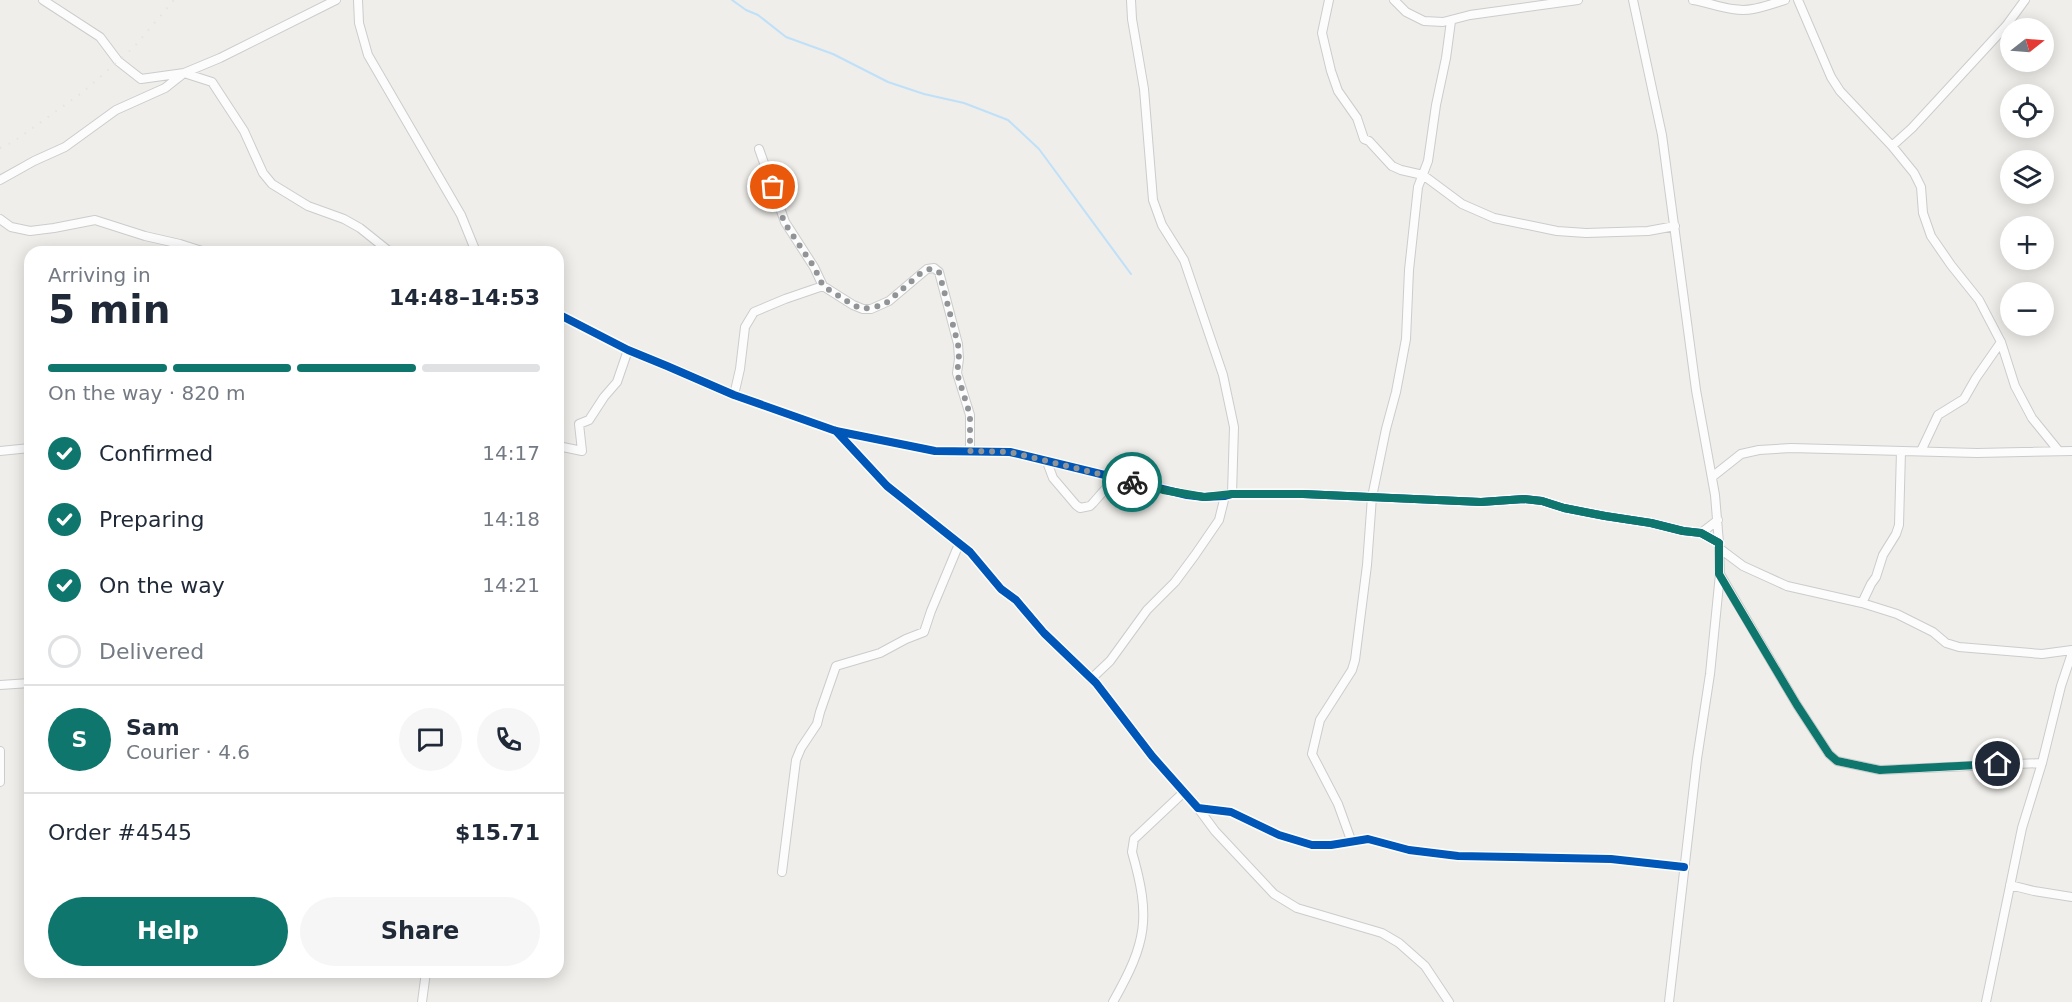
<!DOCTYPE html>
<meta charset="utf-8">
<style>
body{margin:0;font-family:"DejaVu Sans",sans-serif;background:#f6f6f7;color:#1f2937;height:100vh;display:flex;flex-direction:column;font-size:22px;white-space:nowrap}
*{box-sizing:border-box;margin:0}
p{font-size:20px;color:#747a83}
.icon{flex:none;width:33px;height:33px;fill:none;stroke:currentColor;stroke-width:2;stroke-linecap:round;stroke-linejoin:round}
.map{position:relative;flex:1;overflow:hidden}
.side{position:absolute;left:24px;top:246px;width:540px;height:732px;display:flex;flex-direction:column;background:#fff;border-radius:18px;box-shadow:0 3px 15px #0003}
.side>*{flex:none}
.needle{width:39px;rotate:73deg}
.buttons{position:absolute;left:2000px;top:18px;display:grid;gap:12px}
.buttons a{display:grid;place-items:center;width:54px;height:54px;border-radius:50%;background:#fff;box-shadow:0 3px 15px #0003;font-size:30px}
.pin{position:absolute;display:grid;place-items:center;width:51px;height:51px;color:#fff;margin:-26px;border:3px solid #fff;border-radius:50%;box-shadow:0 2px 6px #0007}
.courier{position:absolute;display:grid;place-items:center;width:60px;height:60px;margin:-30px;border:4px solid #0f766e;border-radius:50%;background:#fff;color:#222;box-shadow:0 2px 8px #0007}
.head em{font-style:normal;font-weight:600}
.head div{display:flex;flex-direction:column-reverse}
.head{display:flex;align-items:center;justify-content:space-between;height:102px;padding:0 24px}
h1{font-size:39px;font-weight:600;line-height:45px}
.bar{display:grid;grid-template-columns:repeat(4,1fr);gap:9px 6px;align-content:center;height:72px;padding:0 24px}
.bar i{height:8px;border-radius:4px;background:#e0e1e3}
.bar .active{background:#0f766e}
.bar p{grid-column:span 4}
.line{display:flex;align-items:center;gap:15px;padding:0 24px;border-top:2px solid #e0e1e3}
.line div{flex:1}
.round{display:grid;place-items:center;flex:none;width:63px;height:63px;border-radius:32px;background:#f6f6f7}
ol{padding:0 24px;list-style:none}
li{display:flex;align-items:center;gap:18px;height:66px}
li p{margin-inline-start:auto}
li .icon{padding:6px;border-radius:50%;background:#0f766e;color:#fff;stroke-width:4}
li:last-child{color:#747a83}
li i{width:33px;height:33px;border:3px solid #e0e1e3;border-radius:50%}
.button{display:flex;gap:12px;margin-top:auto;padding:12px 24px}
.button a{flex:1;height:69px;border-radius:36px;background:#0f766e;color:#fff;font-size:24px;font-weight:600;line-height:69px;text-align:center}
.button a+a{background:#f6f6f7;color:#1f2937}
.map>svg:first-child{display:block}
.lines{fill:none;stroke-linecap:round;stroke-linejoin:round}
.stream{stroke:#bfe0f9;stroke-width:2}
.street-casing{stroke:#cbcccc;stroke-width:10}
.street{stroke:#fdfcfc;stroke-width:8}
.rail{stroke:#e4e4e4;stroke-width:2;stroke-dasharray:1.5 8;stroke-linecap:butt}
.cycleway-casing{stroke:#fff;stroke-width:11}
.cycleway{stroke:#0057b8;stroke-width:8}
.done{stroke:#919496;stroke-width:6;stroke-dasharray:0 10.8}
.route{stroke:#0f766e;stroke-width:8}
</style>
<div class="map">
<svg width="2072" height="1002" viewBox="0 0 2072 1002">
<rect width="100%" height="100%" fill="#efeeea"/>
<g class="lines">
<path class="stream" d="M732,0L746,10L758,15L786,37L833,54L888,82L924,94L964,103L1008,120L1039,149L1131,274"/>
<g class="street-casing">
<path id="street" d="M43,0L100,37L118,61L141,79L184,73L212,82L244,131L263,173L272,184L308,206L344,219L360,228L390,252
M358,0L359,23L368,55L461,215L476,252
M1131,0L1132,19L1144,89L1153,200L1162,225L1184,260L1223,375L1234,427L1232,494
M1329,0L1322,33L1331,71L1338,91L1357,118L1364,139L1369,141L1392,166L1401,170L1423,175L1462,204L1494,218L1557,231L1586,233L1648,231L1675,226
M1394,0L1406,12L1424,21L1443,22L1470,15L1578,0
M1633,0L1662,135L1696,390L1715,495L1719,543L1720,574L1710,674L1697,759L1669,1002
M1693,0C1712,3 1733,13 1753,9C1764,7 1775,3 1785,0
M1798,0L1831,77L1840,91L1892,146L1914,173L1921,187L1923,213L1931,236L1951,265L1979,300L2001,342L2015,386L2032,418L2058,450
M1892,146L1912,128L2006,26L2025,0
M759,149L785,222L814,267L823,286L853,305L863,309H871L889,301L927,269L934,268L939,272L958,344L959,359L957,373L970,415V451
M0,180L34,161L65,147L116,110L165,88L184,73L220,58L336,0
M0,219L11,227L30,231L54,228L95,220L145,236L180,244L205,252
M558,314L628,350L667,366L734,395L836,431L935,451L1010,452L1187,495L1204,497L1225,496L1232,494H1303L1481,502L1524,499L1542,501L1564,508L1605,516L1651,523L1683,531L1701,533L1719,543
M734,395L740,369L745,327L754,312L785,299L823,286
M836,431L887,486L970,552L1001,589L1016,600L1044,633L1096,683L1152,756L1198,808L1231,812L1279,835L1312,845H1331L1368,839L1409,850L1458,856L1611,859L1684,867
M558,446L582,451L579,424L589,420L604,397L617,382L628,350
M0,451L30,448
M1921,451L1938,415L1964,399L1976,378L2001,342
M1047,462L1053,478L1076,505L1080,508L1090,506L1093,503L1115,478
M1712,477L1741,454L1759,450L1791,448L1977,453L2072,451
M1701,533L1718,520
M1719,548L1743,566L1787,586L1862,603L1897,614L1933,632L1946,643L1959,647L2042,654L2072,650
M1720,574L1797,705L1829,754L1837,761L1880,770L2042,763
M1862,603L1871,584L1876,577L1883,555L1896,534L1899,525L1901,451
M1091,679L1110,661L1147,610L1175,582L1195,555L1219,520L1225,496
M0,685L30,683
M0,751V782
M1198,808L1215,831L1274,894L1297,908L1382,933L1399,943L1425,966L1449,1002
M1351,840L1338,804L1312,754L1320,720L1352,670L1355,660L1367,565L1372,497L1386,429L1396,392L1406,339L1409,270L1418,187L1428,161L1436,105L1446,58L1451,21
M782,872L796,760L801,748L817,724L820,712L836,666L880,653L906,639L924,632L931,611L959,544
M2010,885L2034,891L2072,897
M422,1002L426,972
M1113,1002C1147,942 1151,918 1132,852L1134,839L1184,792
M1986,1002L2022,828L2042,763L2061,686L2072,653"/>
</g>
<use href="#street" class="street"/>
<path class="rail" d="M0,148L13,142L83,92L134,47L174,0"/>
<g class="cycleway-casing">
<path id="cycleway" d="M558,314L628,350L667,366L734,395L836,431L935,451L1010,452L1187,495L1204,497L1225,496L1232,494H1303L1481,502L1524,499L1542,501L1564,508L1605,516L1651,523L1683,531L1701,533L1719,543
M836,431L887,486L970,552L1001,589L1016,600L1044,633L1096,683L1152,756L1198,808L1231,812L1279,835L1312,845H1331L1368,839L1409,850L1458,856L1611,859L1684,867"/>
</g>
<use href="#cycleway" class="cycleway"/>
</g>
<g class="lines">
<path class="done" d="M773,187L784,222L814,267L823,286L853,305L862,309L884,305L921,273C928,269 932,267 939,272L958,344L959,359L957,373L970,415V451L1010,452L1132,482"/>
<path class="route" d="M1132,482L1163,490L1204,497L1232,494H1303L1481,502L1524,499L1542,501L1564,508L1605,516L1651,523L1683,531L1701,533L1719,543V574L1797,705L1829,754L1837,761L1880,770L1998,764"/>
</g>
</svg>
<div class="buttons">
<a><svg class="needle" viewBox="-14 -14 28 28"><path d="M0-13l5 13h-10z" fill="#e53935"/><path d="M0 13l5-13h-10z" fill="#747a83"/></svg></a>
<a><svg class="icon" aria-label="locate" viewBox="0 0 24 24"><circle cx="12" cy="12" r="6"/><path d="M12 2v4M12 18v4M2 12h4M18 12h4"/></svg></a>
<a><svg class="icon" aria-label="layers" viewBox="0 0 24 24"><path d="M12 4l9 5-9 5-9-5zM3 14l9 5 9-5"/></svg></a>
<a>+</a>
<a>−</a>
</div>
<div class="pin" style="left:773px;top:187px;background:#ea580c"><svg class="icon" aria-label="bag" viewBox="0 0 24 24"><path d="M5 8h14l-1 12H6zM9 8a3 3 0 0 1 6 0"/></svg></div>
<div class="pin" style="left:1998px;top:764px;background:#1f2937"><svg class="icon" aria-label="home" viewBox="0 0 24 24"><path d="M3 11l9-7 9 7M6 9v11h12V9"/></svg></div>
<div class="courier" style="left:1132px;top:482px"><svg class="icon" aria-label="bike" viewBox="0 0 24 24"><circle cx="6" cy="16" r="4"/><circle cx="18" cy="16" r="4"/><path d="M6 16l4-8h5l3 8M10 8l3 8H6M13 5h3"/></svg></div>
<section class="side">
<div class="head"><div><h1>5 min</h1><p>Arriving in</p></div><em>14:48–14:53</em></div>
<div class="bar"><i class="active"></i><i class="active"></i><i class="active"></i><i></i><p>On the way · 820 m</p></div>
<ol>
<li><svg class="icon" aria-label="check" viewBox="0 0 24 24"><path d="M5 12l5 5 9-10"/></svg>Confirmed<p>14:17</p></li>
<li><svg class="icon" aria-label="check" viewBox="0 0 24 24"><path d="M5 12l5 5 9-10"/></svg>Preparing<p>14:18</p></li>
<li><svg class="icon" aria-label="check" viewBox="0 0 24 24"><path d="M5 12l5 5 9-10"/></svg>On the way<p>14:21</p></li>
<li><i></i>Delivered</li>
</ol>
<div class="line" style="height:108px"><b class="round" style="background:#0f766e;color:#fff">S</b><div><b>Sam</b><p>Courier · 4.6</p></div><a class="round"><svg class="icon" aria-label="chat" viewBox="0 0 24 24"><path d="M4 5h16v11H9l-5 4z"/></svg></a><a class="round"><svg class="icon" aria-label="phone" viewBox="0 0 24 24"><path d="M5 4h4l2 5-3 2q2 4 5 5l2-3 5 2v4C11 20 4 13 5 4z"/></svg></a></div>
<div class="line" style="height:78px"><div>Order #4545</div><b>$15.71</b></div>
<div class="button"><a>Help</a><a>Share</a></div>
</section>
</div>
